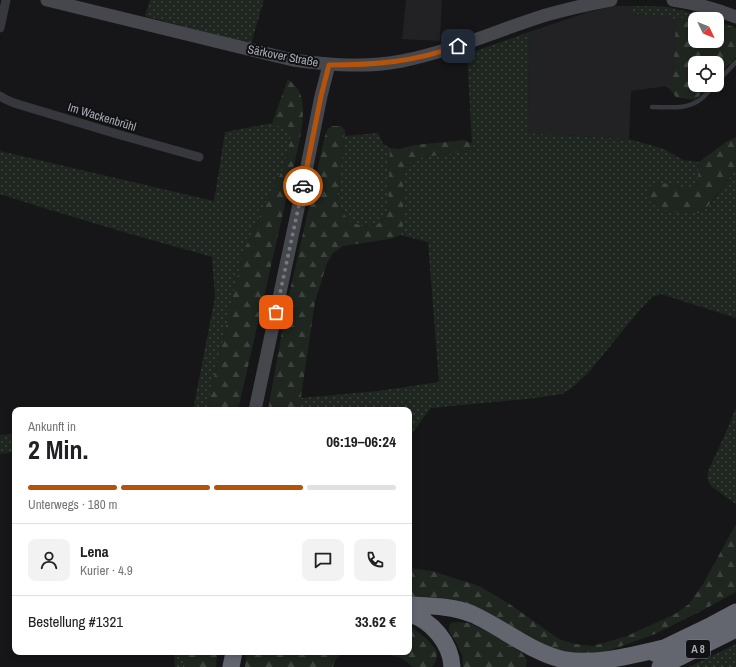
<!DOCTYPE html>
<html lang="de">
<meta charset="utf-8">
<style>
body{margin:0;font-family:"Archivo Narrow",sans-serif;background:#f2f2f2;color:#202124;height:100vh;display:flex;flex-direction:column;font-size:15px;white-space:nowrap}
*{box-sizing:border-box;margin:0}
p{font-size:13px;color:#757577}
.icon{flex:none;width:22px;height:22px;fill:none;stroke:currentColor;stroke-width:2;stroke-linecap:round;stroke-linejoin:round}
.map{position:relative;flex:1;overflow:hidden}
.side{position:absolute;left:12px;top:407px;width:400px;height:248px;display:flex;flex-direction:column;background:#fff;border-radius:8px;box-shadow:0 2px 6px #0003}
.side>*{flex:none}
.needle{width:26px;rotate:133deg}
.buttons{position:absolute;left:688px;top:12px;display:grid;gap:8px}
.buttons a{display:grid;place-items:center;width:36px;height:36px;border-radius:8px;background:#fff;box-shadow:0 2px 6px #0003;font-size:20px}
.pin{position:absolute;display:grid;place-items:center;width:34px;height:34px;color:#fff;margin:-17px;border-radius:8px;box-shadow:0 2px 6px #0006}
.courier{position:absolute;display:grid;place-items:center;width:40px;height:40px;margin:-20px;border:3px solid #b45309;border-radius:50%;background:#fff;color:#222;box-shadow:0 1px 5px #0007}
.summary em{font-style:normal;font-weight:700}
.summary div{display:flex;flex-direction:column-reverse}
.summary{display:flex;align-items:center;justify-content:space-between;height:68px;padding:0 16px}
h1{font-size:26px;font-weight:700;line-height:30px}
.bar{display:grid;grid-template-columns:repeat(4,1fr);gap:6px 4px;align-content:center;height:48px;padding:0 16px}
.bar i{height:5px;border-radius:3px;background:#e0e0e0}
.bar .on{background:#b45309}
.bar p{grid-column:span 4}
.line{display:flex;align-items:center;gap:10px;padding:0 16px;border-top:1px solid #e0e0e0}
.line div{flex:1}
.round{display:grid;place-items:center;flex:none;width:42px;height:42px;border-radius:8px;background:#f2f2f2}
.map>svg:first-child{display:block}
.built{fill:#222225}
.grass{fill:url(#grass-dots)}
.forest{fill:url(#forest-firs)}
.lines{fill:none;stroke-linecap:round;stroke-linejoin:round}
.service{stroke:#37383d;stroke-width:4.5}
.minor{stroke:#37383d;stroke-width:9}
.secondary{stroke:#45474d;stroke-width:13}
.motorway{stroke:#63666e;stroke-width:17}
.done{stroke:#757880;stroke-width:4;stroke-dasharray:0 7.2}
.route{stroke:#b45309;stroke-width:5}
.labels{text-anchor:middle;dominant-baseline:central;stroke-width:4;stroke-linejoin:round;paint-order:stroke}
.shield{fill:#111113;stroke:#7b7e86;stroke-width:1}
.shield-label{font-size:11px;font-weight:bold;fill:#a8adb8}
.street-label{font-size:12px;fill:#a8adb8;stroke:#111113}
</style>
<div class="map">
<svg width="736" height="667" viewBox="0 0 736 667">
<defs>
<pattern id="grass-dots" width="8" height="8" patternUnits="userSpaceOnUse"><rect width="8" height="8" fill="#1e261f"/><path d="M2 2h.1M6 6h.1" fill="none" stroke="#3c433d" stroke-width="1.8" stroke-linecap="round"/></pattern>
<pattern id="forest-firs" width="22" height="20" patternUnits="userSpaceOnUse"><rect width="22" height="20" fill="#1e261f"/><path d="M5 1l3.5 6h-7zM16 11l3.5 6h-7z" fill="#3c433d"/></pattern>
</defs>
<rect width="100%" height="100%" fill="#161618"/>
<path class="built" d="M406,0H442L440,41L402,39Z
M615,6H633V14L655,15L676,19L673,80L667,86L631,91L629,139L528,133L529,32L588,12Z"/>
<path class="grass" d="M150,0H264L251,44L145,16Z
M633,6H649L669,7L703,16L676,19L655,15L633,14Z
M529,32L528,133L629,139L664,149L683,160L699,162L698,180L695,188H684L664,183L707,209L736,169V318L661,294L652,297L638,312L589,372L572,388L562,394L536,398L431,408L409,437V410H299L300,398L378,391L439,382L428,242L400,235L403,226V193L405,168L410,162L417,158L468,151L474,148L472,143L467,54Z
M272,123L287,129L291,137L284,167L270,194L243,253L209,400L208,410H193L215,297L212,257C141,237 70,217 0,194V151L214,201L225,132Z
M378,133L383,144L390,148L388,206L385,218L378,224L364,227L350,222L341,210L337,198L344,136Z
M736,408V504L711,486L707,478L709,469L723,439Z
M15,434V452L0,454V435Z
M736,644V667H689Z
M174,652H184L183,667H175Z"/>
<path class="forest" d="M703,16L710,19H695V41H717V21L736,28V57L717,77V63H695V85H710L695,100L676,97L667,86L673,80L676,19Z
M288,79C291,82 295,85 297,88C307,102 302,127 299,143L238,410H208L209,400L243,253L270,194L284,167L291,137L287,129L272,123Z
M332,126H341L345,130L337,198L341,210L350,222L365,227L378,224L385,218L388,206L390,148L399,149L415,145L464,140L472,143L474,148L468,151L417,158L410,162L405,168L403,193V226L400,235L390,239L343,246L333,253L327,263L315,302L299,410H268L287,304L325,136L328,129Z
M736,137V169L706,209L700,213H681L659,209L649,201L648,190L652,184L664,183L684,188H695L698,180L699,162L726,142Z
M736,524V592L703,610L655,634L608,651L589,654L571,653L551,648L486,611L409,597V568L432,571L479,586L508,603L559,639L575,644L593,646L627,636L675,614L689,604L703,584Z
M459,622L469,623L495,635L521,652L527,660L526,667H463L462,655L456,642L449,631V626L451,623Z
M409,625L427,639L437,651L436,661L432,667H413L401,658L380,652H409Z
M184,652H217L216,667H183Z
M246,652H343C338,656 334,661 333,667H245Z"/>
<g class="lines">
<path class="service" d="M717,82L736,62
M652,107C669,107 687,110 701,99C706,95 710,90 714,85"/>
<path class="minor" d="M0,28L6,0
M0,96L5,99L14,103L117,134L199,157"/>
<path class="secondary" d="M47,0L293,60C330,65 366,68 402,61C452,51 498,30 546,15C567,9 589,4 611,0
M673,0C694,3 716,9 736,17
M255,410L305,176L321,96L329,65"/>
<path class="motorway" d="M409,605C430,606 452,606 472,614C502,627 533,654 565,660C598,665 632,655 664,648
M409,614C432,620 451,644 452,667
M654,653L708,627L736,612
M231,667L234,652
M660,667L736,629"/>
</g>
<g class="lines">
<path class="done" d="M276,312L303,186"/>
<path class="route" d="M303,186L321,96L329,65C375,65 414,62 458,46"/>
</g>
<g class="labels">
<rect class="shield" x="686" y="640" width="24" height="18" rx="3"/>
<g class="shield-label">
<text x="698" y="649">A 8</text>
</g>
<g class="street-label">
<text transform="translate(283 56) rotate(11)">Särkover Straße</text>
<text transform="translate(102 117) rotate(17)">Im Wackenbrühl</text>
</g>
</g>
</svg>
<div class="buttons">
<a><svg class="needle" viewBox="-14 -14 28 28"><path d="M0-13l5 13h-10z" fill="#e53935"/><path d="M0 13l5-13h-10z" fill="#757577"/></svg></a>
<a><svg class="icon" aria-label="locate" viewBox="0 0 24 24"><circle cx="12" cy="12" r="6"/><path d="M12 2v4M12 18v4M2 12h4M18 12h4"/></svg></a>
</div>
<div class="pin" style="left:276px;top:312px;background:#ea580c"><svg class="icon" aria-label="bag" viewBox="0 0 24 24"><path d="M5 8h14l-1 12H6zM9 8a3 3 0 0 1 6 0"/></svg></div>
<div class="pin" style="left:458px;top:46px;background:#1f2937"><svg class="icon" aria-label="home" viewBox="0 0 24 24"><path d="M3 11l9-7 9 7M6 9v11h12V9"/></svg></div>
<div class="courier" style="left:303px;top:186px"><svg class="icon" aria-label="car" viewBox="0 0 24 24"><path d="M5 17H2v-5l4-1 3-4h7l3 4 3 1v5h-3M9 17h6M6 11h13"/><circle cx="7" cy="17" r="2"/><circle cx="17" cy="17" r="2"/></svg></div>
<section class="side">
<div class="summary"><div><h1>2 Min.</h1><p>Ankunft in</p></div><em>06:19–06:24</em></div>
<div class="bar"><i class="on"></i><i class="on"></i><i class="on"></i><i></i><p>Unterwegs · 180 m</p></div>
<div class="line" style="height:72px"><a class="round"><svg class="icon" aria-label="person" viewBox="0 0 24 24"><circle cx="12" cy="8" r="4"/><path d="M4 21q1-7 8-7t8 7"/></svg></a><div><b>Lena</b><p>Kurier · 4.9</p></div><a class="round"><svg class="icon" aria-label="chat" viewBox="0 0 24 24"><path d="M4 5h16v11H9l-5 4z"/></svg></a><a class="round"><svg class="icon" aria-label="phone" viewBox="0 0 24 24"><path d="M5 4h4l2 5-3 2q2 4 5 5l2-3 5 2v4C11 20 4 13 5 4z"/></svg></a></div>
<div class="line" style="height:52px"><div>Bestellung #1321</div><b>33.62 €</b></div>
</section>
</div>
